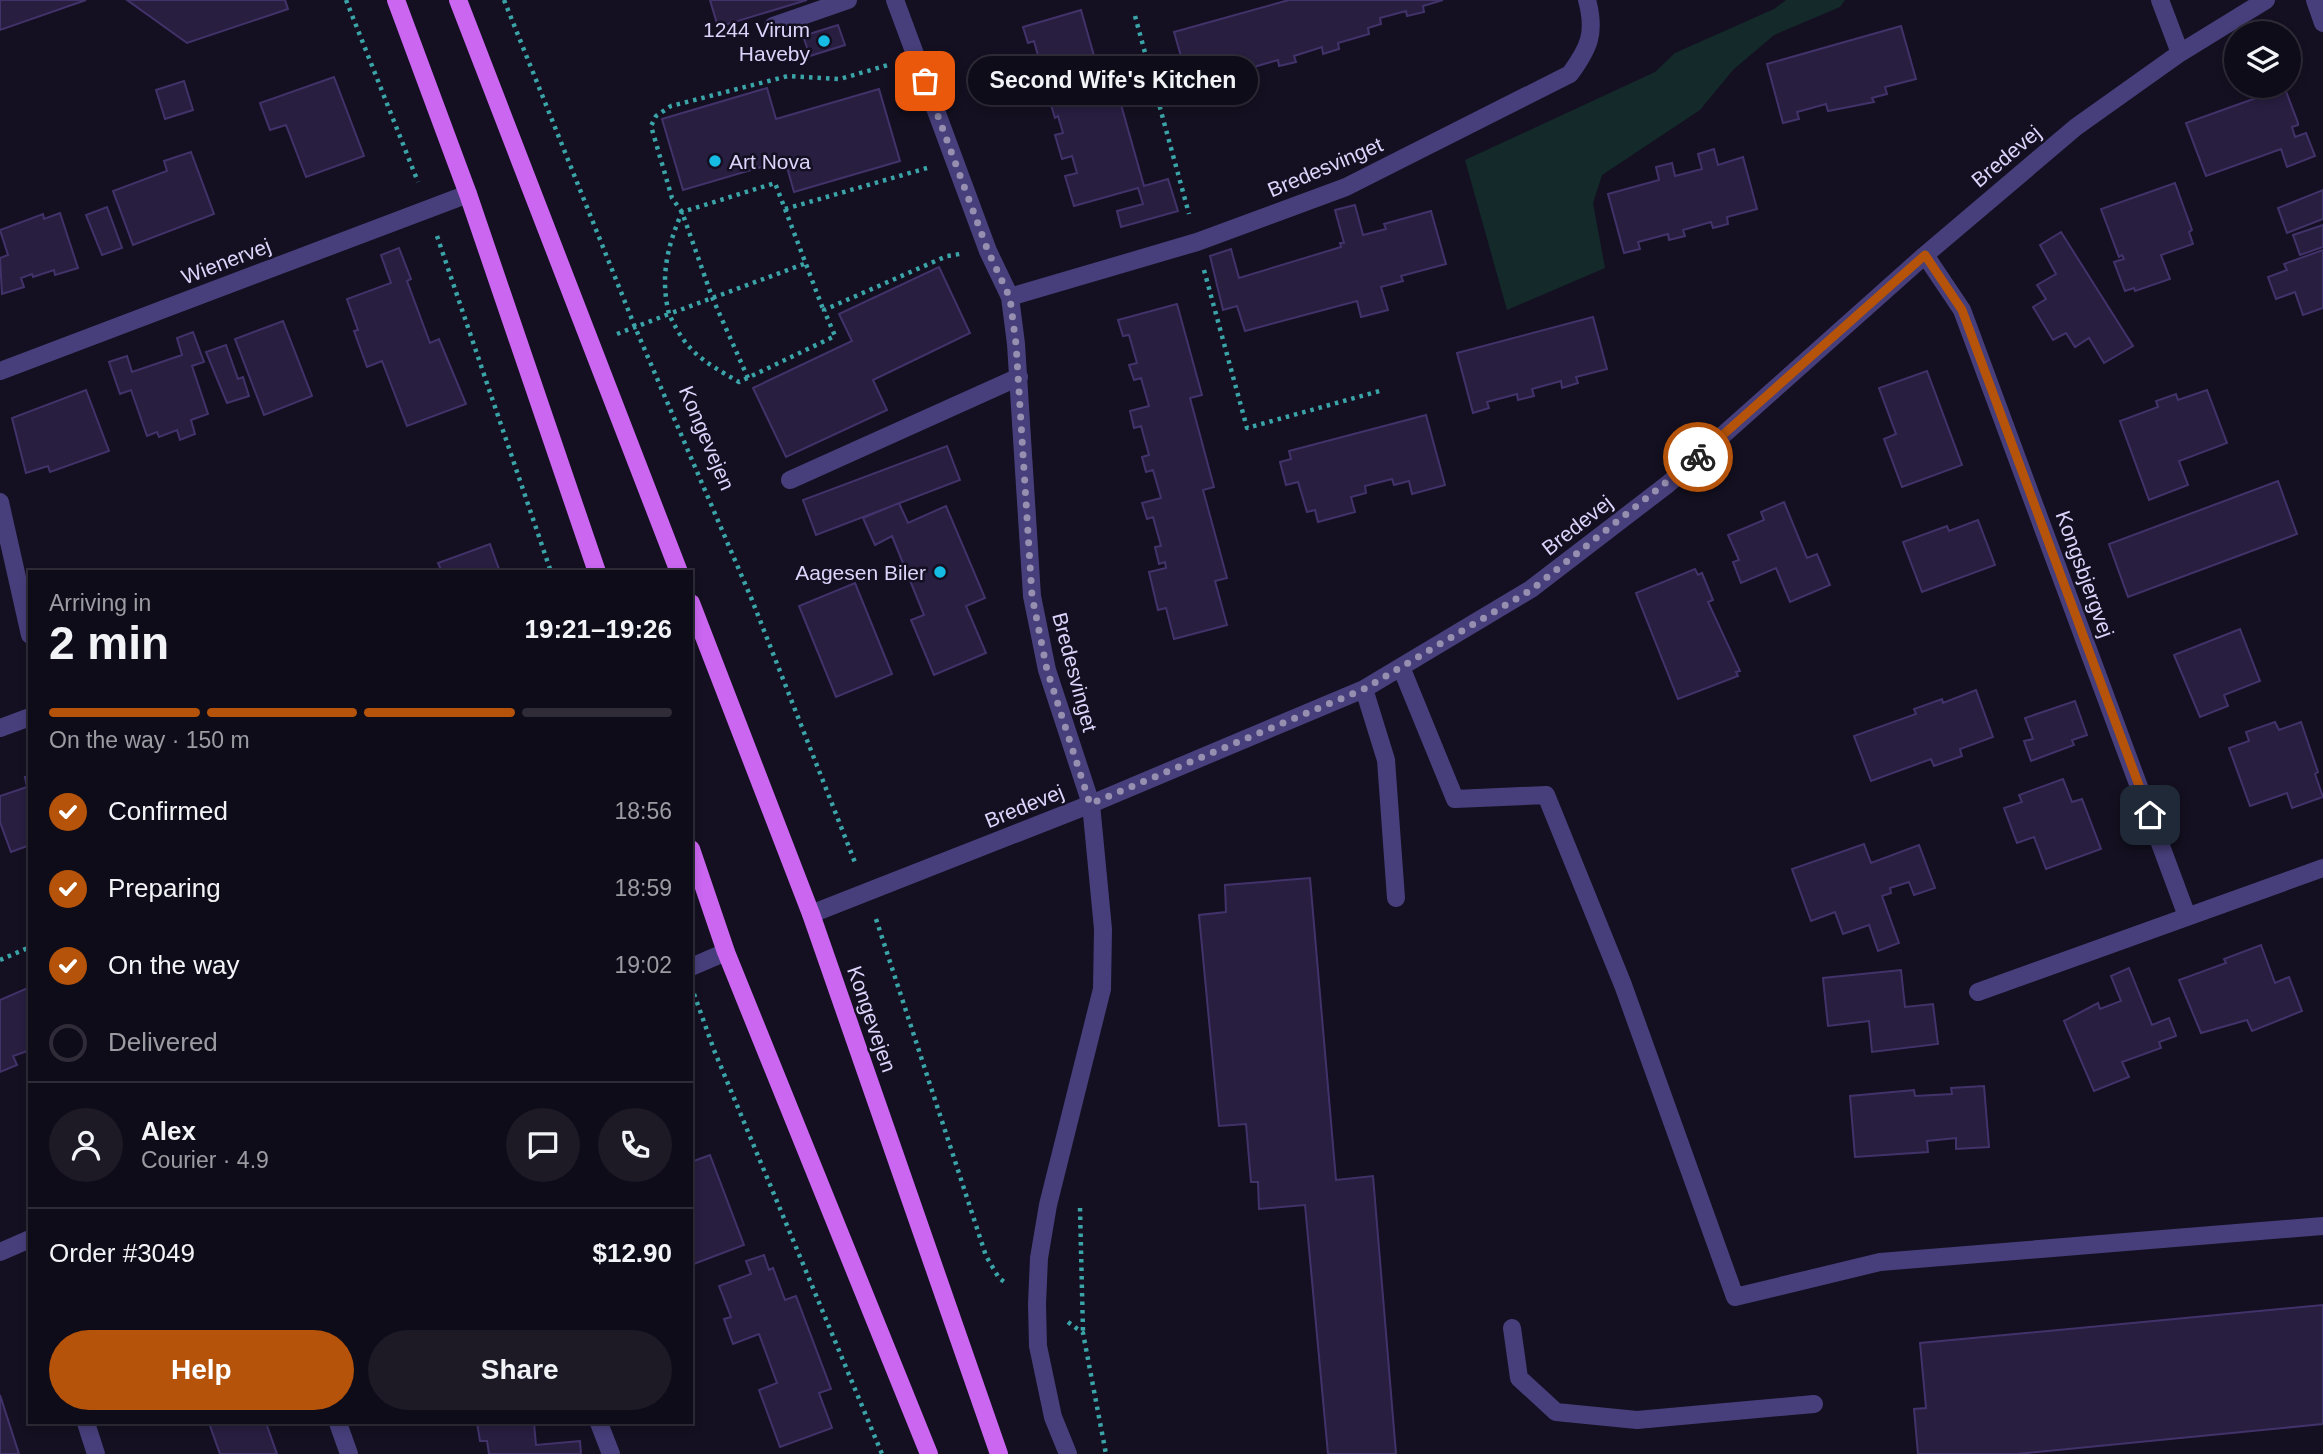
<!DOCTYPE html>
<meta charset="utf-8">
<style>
body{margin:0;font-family:Arial,sans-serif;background:#1d1a26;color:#f1f3f6;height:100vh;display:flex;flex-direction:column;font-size:26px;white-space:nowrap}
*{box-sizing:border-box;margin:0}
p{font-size:23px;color:#9b9ba2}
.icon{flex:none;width:38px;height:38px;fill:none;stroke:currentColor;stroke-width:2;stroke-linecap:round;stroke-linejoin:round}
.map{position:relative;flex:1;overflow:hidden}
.details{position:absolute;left:28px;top:570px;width:665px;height:854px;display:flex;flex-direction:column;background:#0f0c19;border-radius:0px;box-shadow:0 4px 10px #0003,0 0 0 2px #2f2c38}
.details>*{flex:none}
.fabs{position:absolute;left:2224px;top:21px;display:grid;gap:14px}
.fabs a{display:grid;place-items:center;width:77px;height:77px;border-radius:50%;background:#0f0c19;box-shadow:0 4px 10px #0003,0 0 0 2px #2f2c38;font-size:35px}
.pin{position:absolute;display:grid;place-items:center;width:60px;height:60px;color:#fff;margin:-30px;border-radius:14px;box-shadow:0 4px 10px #0006}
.courier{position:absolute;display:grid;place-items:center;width:70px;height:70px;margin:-35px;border:5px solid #b45309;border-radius:50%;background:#fff;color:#222;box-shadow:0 2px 9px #0007}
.bubble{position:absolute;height:49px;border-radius:24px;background:#0f0c19;box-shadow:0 4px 10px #0003,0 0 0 2px #2f2c38;font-size:23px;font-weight:800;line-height:49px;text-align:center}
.overview em{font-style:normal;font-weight:800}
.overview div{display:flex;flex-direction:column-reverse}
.overview{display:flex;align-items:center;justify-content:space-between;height:119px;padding:0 21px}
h1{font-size:46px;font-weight:800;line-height:52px}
.bar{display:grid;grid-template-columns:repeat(4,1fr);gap:10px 7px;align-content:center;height:84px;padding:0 21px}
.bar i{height:9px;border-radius:5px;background:#2f2c38}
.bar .selected{background:#b45309}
.bar p{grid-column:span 4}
.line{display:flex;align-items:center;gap:18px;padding:0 21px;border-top:2px solid #2f2c38}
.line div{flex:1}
.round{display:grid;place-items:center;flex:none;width:74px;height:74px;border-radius:37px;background:#1d1a26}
ol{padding:0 21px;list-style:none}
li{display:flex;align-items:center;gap:21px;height:77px}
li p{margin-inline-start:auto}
li .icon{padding:7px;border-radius:50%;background:#b45309;color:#fff;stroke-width:4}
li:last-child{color:#9b9ba2}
li i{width:38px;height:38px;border:4px solid #2f2c38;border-radius:50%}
.action{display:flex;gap:14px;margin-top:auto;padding:14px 21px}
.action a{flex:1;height:80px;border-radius:42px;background:#b45309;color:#fff;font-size:28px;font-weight:800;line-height:80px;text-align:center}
.action a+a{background:#1d1a26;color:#f1f3f6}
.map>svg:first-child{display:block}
.green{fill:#13292a}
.building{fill:#281e40;stroke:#42326a;stroke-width:2}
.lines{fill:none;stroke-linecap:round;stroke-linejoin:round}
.path{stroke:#3aa4a8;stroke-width:4.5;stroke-dasharray:3.5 5;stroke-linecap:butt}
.minor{stroke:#473f7b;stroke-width:18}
.major{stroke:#ca66f0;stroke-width:18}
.done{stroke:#968faf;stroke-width:7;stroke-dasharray:0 12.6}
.route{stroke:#b45309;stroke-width:9}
.poi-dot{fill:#16bce4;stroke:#141021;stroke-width:2.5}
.labels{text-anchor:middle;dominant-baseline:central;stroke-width:5;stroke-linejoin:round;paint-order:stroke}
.poi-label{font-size:21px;fill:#dcd4fb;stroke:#141021;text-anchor:end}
.street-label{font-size:21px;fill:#dcd4fb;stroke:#141021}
</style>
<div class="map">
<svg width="2323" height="1454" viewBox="0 0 2323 1454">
<rect width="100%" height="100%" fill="#141021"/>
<path class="green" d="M1786,0H1845L1840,7L1774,35L1733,70L1700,110L1602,175L1593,203L1605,268L1507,310L1465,160L1655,72L1675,53L1774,9Z"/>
<path class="building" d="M0,0H86L0,30Z
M127,0H285L288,9L187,43Z
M710,0H807L718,27Z
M1289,0H1443L1423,6L1424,12L1407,16L1406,11L1380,18L1381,24L1368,28L1369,34L1338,43L1339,49L1323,54L1322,47L1294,56L1296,62L1279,66L1278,60L1250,68L1252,74L1236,79L1234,72L1206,80L1207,86L1191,91L1174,32Z
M1081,10L1106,98L1118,94L1144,186L1168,179L1178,211L1121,227L1117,211L1143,204L1138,188L1074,206L1065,176L1077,173L1072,156L1062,159L1055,135L1063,133L1058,116L1055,118L1045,86L1039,87L1034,72L1042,70L1034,41L1028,43L1023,27Z
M838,25L845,45L810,56L803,36Z
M1901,26L1916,79L1885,87L1887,94L1872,98L1874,102L1828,111L1826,104L1797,112L1799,119L1783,123L1767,64Z
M334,77L364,156L306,177L286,125L270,130L260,103Z
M184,81L193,110L165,119L156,90Z
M2278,86H2284L2298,123V125L2292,127L2295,137L2306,133L2315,156L2287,167L2281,149L2206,176L2186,123L2256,98L2255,94Z
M767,88L776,119L879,89L900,161L794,192L785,160L683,190L662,119Z
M1714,149L1718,165L1743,157L1757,209L1727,217L1728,224L1713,228L1711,222L1683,230L1685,236L1669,240L1668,234L1638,242L1640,249L1624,253L1608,194L1659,180L1656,167L1672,163L1675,176L1702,169L1698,154Z
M191,152L214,214L133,245L113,191L167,171L164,161Z
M2175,183L2192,230L2189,232L2193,244L2161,255L2170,279L2135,291L2134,288L2125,291L2114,262L2124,259L2122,255L2119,257L2101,209Z
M2323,190V219L2287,233L2278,208Z
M1355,205L1363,235L1386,229L1384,224L1431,211L1446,264L1401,276L1403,281L1381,287L1388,310L1361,317L1357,301L1245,331L1237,306L1223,310L1210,256L1231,249L1239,278L1341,247L1340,243H1344L1335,210Z
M107,207L122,248L102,255L86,215Z
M60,213L78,268L55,275L54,270L33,277L32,274L21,278L24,287L2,294L0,258L8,255L0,230L43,214L44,219Z
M2323,225V247L2300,255L2293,235Z
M2061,232L2133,346L2104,363L2089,338L2075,347L2066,333L2053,340L2033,307L2046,299L2037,285L2056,274L2040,245Z
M399,248L411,279L407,281L430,343L439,339L466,404L407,426L382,361L367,367L354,331L358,330L347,299L391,283L381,255Z
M2323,250V308L2303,315L2295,292L2276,299L2268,277L2287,270L2284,264Z
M939,267L970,333L873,380L887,410L786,457L753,388L852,341L839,314Z
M1177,304L1202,395L1190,398L1214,487L1203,490L1227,578L1215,581L1227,625L1174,639L1166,608L1158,610L1149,572L1166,568L1165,562L1159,564L1155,547L1161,546L1153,517L1147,519L1142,503L1161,498L1153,470L1146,472L1142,457L1149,455L1141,426L1134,428L1130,411L1149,406L1141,378L1134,380L1129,365L1137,363L1129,335L1123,336L1118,320Z
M1593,317L1607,369L1576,377L1578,383L1562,388L1561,381L1532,389L1534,396L1518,400L1517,394L1487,402L1489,408L1473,413L1457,353Z
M283,321L312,396L264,415L235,339Z
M193,332L204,362L192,366L208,414L191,420L195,434L180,440L177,430L159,437L157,432L147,436L131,390L120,394L109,362L127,356L132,372L182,355L177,338Z
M226,345L238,379L243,377L249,396L227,403L206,352Z
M1927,371L1962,465L1902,487L1884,439L1896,434L1879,388Z
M86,390L109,451L50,472L48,466L26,473L12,418Z
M2207,390L2227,443L2179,461L2188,485L2149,500L2120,421L2158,407L2156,401L2176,394L2178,400Z
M1426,415L1445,485L1412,494L1409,481L1394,485L1392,479L1365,486L1366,493L1351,497L1355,512L1318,522L1315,510L1307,512L1298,482L1286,485L1280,462L1291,459L1289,451Z
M947,446L960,480L816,535L803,500Z
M2278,481L2297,534L2128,597L2109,544Z
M1784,502L1807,558L1817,554L1830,585L1790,602L1776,568L1741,583L1733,562L1739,560L1728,535L1764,520L1761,512Z
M899,503L908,523L946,506L985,598L966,606L986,653L934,675L911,620L924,615L892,536L875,545L863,518Z
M1978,520L1995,565L1922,592L1903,542L1947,526L1949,531Z
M490,544L500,572H442L438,563Z
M1695,569L1698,575L1702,573L1713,600L1708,602L1740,671L1736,672L1738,676L1678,699L1636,593Z
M855,583L892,674L836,697L799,606Z
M2240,629L2260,681L2224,695L2228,706L2200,717L2174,655Z
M1976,690L1993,737L1960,749L1962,756L1934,766L1931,759L1871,781L1854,736L1916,714L1914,709L1942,699L1943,703Z
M2075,701L2087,735L2072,740L2074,745L2031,761L2024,741L2033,739L2025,718Z
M2275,722L2279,730L2301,722L2318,772L2315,774L2323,797L2292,808L2287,793L2250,806L2229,748L2249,741L2246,732Z
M25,777H30V845L11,852L0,822V796L27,787Z
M2063,779L2072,802L2082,799L2101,849L2046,869L2034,837L2017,843L2004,808L2022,802L2019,795Z
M1864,844L1871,863L1919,845L1935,888L1914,895L1909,882L1890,888L1891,893L1882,896L1899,943L1878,951L1869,925L1843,934L1835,912L1811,921L1792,869Z
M1310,878L1336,1180L1373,1176L1396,1454H1328L1305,1205L1259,1209L1258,1182H1251L1246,1124L1219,1126L1199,915L1226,912L1225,885Z
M2261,945L2275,983L2289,977L2302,1011L2252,1031L2247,1020L2201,1033L2179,980L2226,963L2224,959Z
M2129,968L2152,1025L2169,1018L2176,1036L2159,1042L2161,1048L2122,1062L2129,1077L2094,1091L2064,1021L2098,1003L2100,1009L2121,1001L2111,976Z
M1901,970L1905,1007L1933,1004L1938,1044L1872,1052L1869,1021L1828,1026L1823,978Z
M30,987V1050L13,1056L17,1065L0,1072V1000Z
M1984,1086L1989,1147L1956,1149V1138L1927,1141L1928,1152L1855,1157L1850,1096L1914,1090L1915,1096L1952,1094L1951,1088Z
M710,1155L744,1245L691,1265V1162Z
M764,1255L769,1270L773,1268L785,1300L796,1296L831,1389L819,1393L832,1428L780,1447L759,1390L777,1383L759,1334L733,1344L724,1319L731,1317L719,1286L751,1274L746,1261Z
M2323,1305V1424L2017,1454H1918L1914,1409L1926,1408L1920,1343Z
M0,1395L19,1454H0Z
M209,1423H266L277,1454H220Z
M477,1423H534L536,1445L580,1441L581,1454H489L487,1441H480Z"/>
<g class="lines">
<path class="path" d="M346,0L418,182
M504,0L635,327L752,600L856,865
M1135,16L1189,214
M785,209L823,309
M437,236L551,572
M804,264L669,314C660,277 667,247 682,212L775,183L785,209L927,168
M1204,270L1247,428L1383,390
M617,334L669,314C687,353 703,361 739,382L835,336L824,310L947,256L960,254
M748,378L712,297L682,212L672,198L651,126L656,116L671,106L788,76L840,79L888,65
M876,919L986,1256L999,1278L1007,1284
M0,960L30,947
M694,994L714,1050L882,1454
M1080,1208L1083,1332
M1068,1322L1083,1333L1106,1454"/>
<path class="minor" d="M895,0L988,251L1010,297L1016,344L1032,596L1047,670L1091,804L1103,929L1102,989L1048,1205L1039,1258L1037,1304L1038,1346L1053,1417L1068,1454
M2160,0L2180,53
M2315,0L2323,23
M773,26L848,0
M1925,255L1962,310L2187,916
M1010,297L1197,242L1346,187L1570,74C1589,48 1596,33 1587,0
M0,371L468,194
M790,480L1019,377
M0,502L30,635
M1401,667L1455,799L1546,795L1623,985L1735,1297L1880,1262L2323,1226
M1364,689L1386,760L1396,898
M0,728L30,717
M811,914L1091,804L1364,689L1531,589L1668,484L1925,255L2076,127L2180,53L2266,0
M691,967L726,952
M1978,992L2323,868
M0,1252L30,1239
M1512,1328L1519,1378L1556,1412L1637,1420L1814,1404
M86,1423L96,1454
M338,1423L349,1454
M599,1423L611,1454"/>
<path class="major" d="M396,0L468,194L597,572
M458,0L679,572
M691,603L811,914L999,1454
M691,849L726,952L929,1454"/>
</g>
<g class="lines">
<path class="done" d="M925,81L988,251L1010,298L1016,344L1032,596L1047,670L1090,804L1364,689L1531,590L1698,457"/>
<path class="route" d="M1698,457L1925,255L1962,310L2150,815"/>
</g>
<g class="poi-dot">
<circle cx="824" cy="41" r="7"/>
<circle cx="715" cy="161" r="7"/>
<circle cx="940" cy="572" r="7"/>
</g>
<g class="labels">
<g class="poi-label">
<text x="810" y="29">1244 Virum<tspan x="810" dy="24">Haveby</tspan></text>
<text x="729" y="161" text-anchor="start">Art Nova</text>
<text x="926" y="572">Aagesen Biler</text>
</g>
<g class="street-label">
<text transform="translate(2006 156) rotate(-40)">Bredevej</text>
<text transform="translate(1325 167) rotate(-23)">Bredesvinget</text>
<text transform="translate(226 261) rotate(-21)">Wienervej</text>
<text transform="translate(707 438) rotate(67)">Kongevejen</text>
<text transform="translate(1577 525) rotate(-38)">Bredevej</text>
<text transform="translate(2085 574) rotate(70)">Kongsbjergvej</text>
<text transform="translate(1075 672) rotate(75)">Bredesvinget</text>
<text transform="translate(1024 806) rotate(-22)">Bredevej</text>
<text transform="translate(872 1019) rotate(71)">Kongevejen</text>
</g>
</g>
</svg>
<div class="fabs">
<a><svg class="icon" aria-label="layers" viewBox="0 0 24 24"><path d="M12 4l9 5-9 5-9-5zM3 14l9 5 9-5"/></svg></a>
</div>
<div class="pin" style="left:925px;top:81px;background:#ea580c"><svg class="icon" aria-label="bag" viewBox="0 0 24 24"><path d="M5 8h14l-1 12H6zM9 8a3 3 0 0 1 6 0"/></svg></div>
<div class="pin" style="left:2150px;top:815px;background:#1f2937"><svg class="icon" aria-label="home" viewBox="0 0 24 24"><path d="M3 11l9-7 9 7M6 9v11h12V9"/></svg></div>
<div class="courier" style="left:1698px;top:457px"><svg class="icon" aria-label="bike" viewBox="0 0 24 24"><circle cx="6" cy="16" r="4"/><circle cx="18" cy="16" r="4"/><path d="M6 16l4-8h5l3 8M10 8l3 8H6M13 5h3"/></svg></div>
<div class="bubble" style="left:968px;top:56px;width:290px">Second Wife's Kitchen</div>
<section class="details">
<div class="overview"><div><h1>2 min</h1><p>Arriving in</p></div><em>19:21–19:26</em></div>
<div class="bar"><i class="selected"></i><i class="selected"></i><i class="selected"></i><i></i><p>On the way · 150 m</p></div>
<ol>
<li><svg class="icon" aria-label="check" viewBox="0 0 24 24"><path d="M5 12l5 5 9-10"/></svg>Confirmed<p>18:56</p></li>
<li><svg class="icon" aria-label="check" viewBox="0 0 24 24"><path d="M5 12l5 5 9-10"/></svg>Preparing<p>18:59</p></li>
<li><svg class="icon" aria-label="check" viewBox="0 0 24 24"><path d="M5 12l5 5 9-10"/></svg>On the way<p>19:02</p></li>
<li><i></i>Delivered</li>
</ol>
<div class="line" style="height:126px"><a class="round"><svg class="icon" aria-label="person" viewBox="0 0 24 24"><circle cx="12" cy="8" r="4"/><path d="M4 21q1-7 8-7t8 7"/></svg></a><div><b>Alex</b><p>Courier · 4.9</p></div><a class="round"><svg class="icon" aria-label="chat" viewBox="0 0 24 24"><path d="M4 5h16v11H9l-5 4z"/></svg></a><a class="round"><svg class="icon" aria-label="phone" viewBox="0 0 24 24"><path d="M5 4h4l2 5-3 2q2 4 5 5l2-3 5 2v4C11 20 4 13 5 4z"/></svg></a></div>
<div class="line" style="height:91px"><div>Order #3049</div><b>$12.90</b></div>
<div class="action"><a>Help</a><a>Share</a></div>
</section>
</div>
